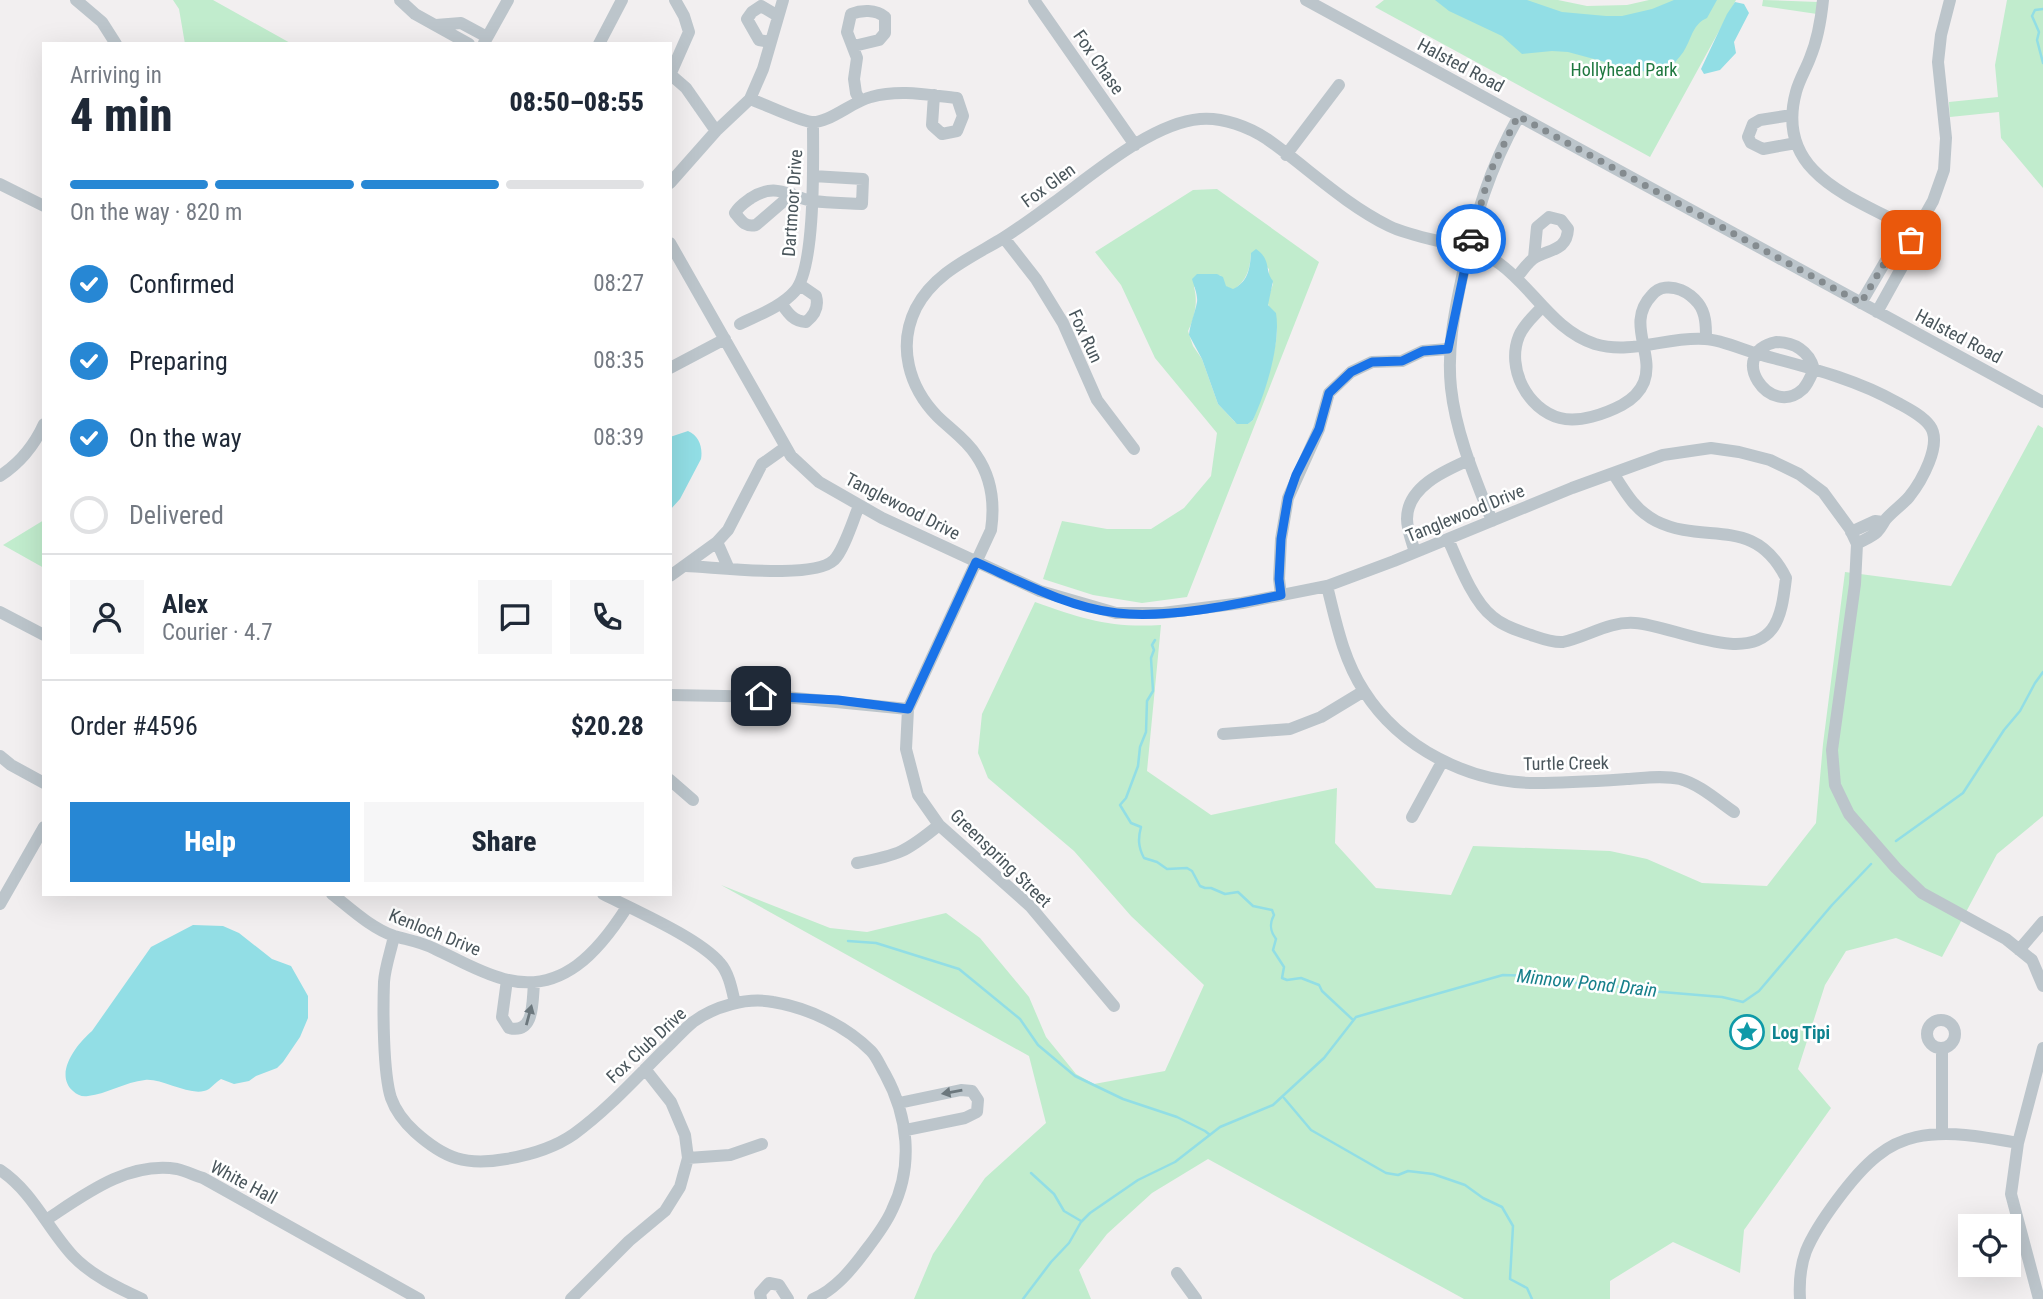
<!DOCTYPE html>
<meta charset="utf-8">
<style>
body{margin:0;font-family:"Roboto Condensed",sans-serif;background:#f6f6f7;color:#1f2937;height:100vh;display:flex;flex-direction:column;font-size:26px;white-space:nowrap}
*{box-sizing:border-box;margin:0}
p{font-size:23px;color:#747a83}
.icon{flex:none;width:38px;height:38px;fill:none;stroke:currentColor;stroke-width:2;stroke-linecap:round;stroke-linejoin:round}
.map{position:relative;flex:1;overflow:hidden}
.drawer{position:absolute;left:42px;top:42px;width:630px;height:854px;display:flex;flex-direction:column;background:#fff;border-radius:0px;box-shadow:0 7px 28px #0002}
.drawer>*{flex:none}
.controls{position:absolute;left:1958px;top:1214px;display:grid;gap:14px}
.controls a{display:grid;place-items:center;width:63px;height:63px;border-radius:0px;background:#fff;box-shadow:0 7px 28px #0002;font-size:35px}
.pin{position:absolute;display:grid;place-items:center;width:60px;height:60px;color:#fff;margin:-30px;border-radius:14px;box-shadow:0 4px 10px #0006}
.courier{position:absolute;display:grid;place-items:center;width:70px;height:70px;margin:-35px;border:5px solid #1a73e8;border-radius:50%;background:#fff;color:#222;box-shadow:0 2px 9px #0007}
.summary em{font-style:normal;font-weight:800}
.summary div{display:flex;flex-direction:column-reverse}
.summary{display:flex;align-items:center;justify-content:space-between;height:119px;padding:0 28px}
h1{font-size:46px;font-weight:800;line-height:52px}
.bar{display:grid;grid-template-columns:repeat(4,1fr);gap:10px 7px;align-content:center;height:84px;padding:0 28px}
.bar i{height:9px;border-radius:5px;background:#e0e1e3}
.bar .on{background:#2787d4}
.bar p{grid-column:span 4}
.line{display:flex;align-items:center;gap:18px;padding:0 28px;border-top:2px solid #e0e1e3}
.line div{flex:1}
.round{display:grid;place-items:center;flex:none;width:74px;height:74px;border-radius:0px;background:#f6f6f7}
ol{padding:0 28px;list-style:none}
li{display:flex;align-items:center;gap:21px;height:77px}
li p{margin-inline-start:auto}
li .icon{padding:7px;border-radius:50%;background:#2787d4;color:#fff;stroke-width:4}
li:last-child{color:#747a83}
li i{width:38px;height:38px;border:4px solid #e0e1e3;border-radius:50%}
.cta{display:flex;gap:14px;margin-top:auto;padding:14px 28px}
.cta a{flex:1;height:80px;border-radius:0px;background:#2787d4;color:#fff;font-size:28px;font-weight:800;line-height:80px;text-align:center}
.cta a+a{background:#f6f6f7;color:#1f2937}
.map>svg:first-child{display:block}
.green{fill:#c1eccd;fill-rule:evenodd}
.water{fill:#92dee5}
.lines{fill:none;stroke-linecap:round;stroke-linejoin:round}
.stream{stroke:#92dee5;stroke-width:2.5}
.minor{stroke:#bcc5cb;stroke-width:12}
.oneway{fill:#6c777d}
.done{stroke:#848b8f;stroke-width:7;stroke-dasharray:0 12.6}
.route{stroke:#1a73e8;stroke-width:9}
.labels{text-anchor:middle;dominant-baseline:central;stroke-width:5;stroke-linejoin:round;paint-order:stroke}
.street-label{font-size:18px;fill:#49555b;stroke:#fff}
.park-label{font-size:18px;fill:#1f7840;stroke:#fff}
.culture-label{font-size:18px;font-weight:bold;fill:#0d838f;stroke:#fff;text-anchor:start}
.water-label{font-size:19px;font-style:italic;fill:#17808b;stroke:#fff}
</style>
<div class="map">
<svg width="2043" height="1299" viewBox="0 0 2043 1299">
<rect width="100%" height="100%" fill="#f2eff0"/>
<path class="green" d="M173,0H213L292,44H185L179,9Z
M1384,0H1558L1587,6L1627,5L1649,0H1736L1650,157L1375,7Z
M1763,0L1818,2L1817,14L1762,6Z
M2007,0H2043V188L2001,138L1999,112L1950,117L1949,102L1998,97L1995,65Z
M1217,189L1319,262L1187,597L1142,603L1093,595L1043,579L1062,521L1107,529H1151L1184,508L1211,476L1217,433L1155,358L1121,285L1095,252L1193,190ZM1251,253L1269,269V277L1273,284L1267,301L1277,330L1276,341L1271,365L1253,420L1248,424L1235,422L1218,404L1202,359L1193,346L1188,331C1195,317 1198,302 1194,287L1220,275L1225,286L1233,290C1247,281 1250,269 1251,253Z
M2038,425L2043,428V816L1997,854L1942,957L1896,938L1846,951L1825,985L1798,1069L1831,1108L1744,1230L1740,1273L1673,1242L1610,1281V1299H1464L1208,1159L1152,1193L1107,1234L1079,1270L1091,1299H914L933,1254L985,1178L1046,1123L1029,1056L721,885L830,928L867,932L946,913L980,938L1029,997L1046,1037L1076,1074L1094,1084L1165,1071L1204,985L1131,916L1074,851L988,778L978,753L982,714L1035,602C1083,619 1109,628 1161,625L1147,771L1211,815L1337,788L1335,843L1376,888L1451,895L1473,846L1610,851L1647,859L1702,883L1767,886L1816,823L1823,744L1845,572L1951,586Z
M44,520V568L3,545Z"/>
<path class="water" d="M1435,0H1527L1562,12L1606,16H1622L1652,9L1674,0H1717L1707,18C1693,24 1692,37 1685,49C1681,57 1673,62 1670,72L1664,75L1631,69L1568,52L1552,51L1522,54L1502,36L1449,11Z
M1735,2L1744,4L1749,13L1734,42L1736,53L1720,70L1704,74L1701,69L1727,14Z
M1256,249C1272,260 1264,270 1273,281L1268,305L1276,313C1281,343 1266,392 1253,420L1248,424H1237L1218,404L1202,359L1189,335C1190,324 1195,313 1197,302C1198,295 1194,286 1192,279L1197,274H1217L1223,277L1226,286L1233,289C1248,282 1250,269 1251,253Z
M688,431C699,436 703,447 701,459L680,499L670,510V437Z
M193,925L223,926L239,933L272,959L291,966L308,996V1018L300,1037L283,1062L277,1068L256,1076L249,1081L234,1084L221,1079C216,1082 213,1086 209,1089C193,1099 163,1078 145,1080C125,1082 107,1094 88,1096C82,1097 77,1095 73,1091C53,1073 78,1043 92,1031L151,947Z"/>
<g class="lines">
<path class="stream" d="M2043,9L2035,10L2032,16L2039,32L2037,40L2043,63
M1155,640L1152,645L1154,650L1151,658L1153,691L1147,701L1146,732L1140,747L1138,766L1126,798L1120,805L1131,823L1141,827C1138,838 1138,847 1144,858L1157,862L1167,869L1187,868L1192,871L1200,886L1205,888H1211L1225,894L1238,892L1253,906L1272,910L1274,915C1269,924 1270,931 1276,939L1273,950L1284,967L1282,978L1287,980L1301,978L1319,985L1322,991L1352,1019
M1896,841L1963,793L2004,730L2020,711L2035,683L2043,672
M848,941L876,943L959,969L1020,1019L1038,1045L1075,1076L1123,1099L1177,1117L1205,1131L1210,1135
M1284,1098L1311,1130L1386,1173L1398,1175L1408,1171L1433,1174L1465,1185L1483,1198L1502,1207L1513,1226L1510,1279L1527,1288L1532,1299
M1031,1173L1054,1194L1064,1211L1081,1221
M1023,1299L1051,1262L1069,1243L1081,1222L1090,1213L1138,1180L1175,1162L1220,1127L1273,1105L1324,1058L1356,1017L1503,975L1535,976L1574,983L1601,982L1626,989L1722,997L1743,1002L1759,991L1832,905L1871,864"/>
<path class="minor" d="M76,0L102,22L116,44
M400,0L415,14L469,44
M1034,0L1135,145
M1306,0L2043,402
M1823,0C1821,20 1818,39 1810,58C1806,69 1799,80 1796,92C1773,177 1859,199 1916,232
M436,25L461,23L487,37
M770,42L759,40L747,19L752,12L761,6L778,16
M484,43L508,0
M599,44L622,0
M854,46L879,40L885,33V17C876,9 861,10 851,14L847,32L857,58L854,79L856,93L860,101
M670,75L689,32L684,16L675,0
M671,75L686,88L716,131
M750,99C767,105 795,119 811,122C828,124 853,101 871,97C900,89 928,95 957,98L963,116L957,131L942,134L932,125L934,95
M1792,115L1760,120L1753,124L1748,137L1751,143L1763,149L1796,143
M1286,155L1339,85
M670,183L716,131L750,99L763,69L783,0
M0,184L44,206
M792,194L756,225C745,227 742,222 735,213C739,206 744,203 751,198C776,182 787,196 813,201C829,203 846,203 862,204L863,179L813,176
M1004,238L1036,279L1063,323L1097,400L1134,449
M670,243L791,456L819,482L882,518L1040,591L1116,613H1163L1242,603L1327,586L1394,561L1572,488L1663,455L1711,448L1739,452L1770,460L1799,474L1823,492L1850,529L1857,544L1855,584L1832,750L1835,785L1849,814L1896,868L1922,893L2006,939L2032,960L2043,986
M1516,278C1522,272 1528,261 1536,257C1551,249 1567,250 1568,229L1561,220L1549,217L1537,227L1534,258
M781,303C788,313 793,321 806,322C815,315 819,307 816,296L800,285
M1861,303L1888,257L1910,240
M1542,307C1534,316 1524,324 1519,336C1506,368 1527,409 1560,418C1579,423 1605,414 1622,405C1631,400 1640,392 1644,382C1655,353 1625,323 1652,295C1659,286 1671,286 1681,290C1688,293 1693,297 1698,303C1706,313 1706,326 1706,338
M1877,312L1902,267L1911,240L1933,201L1944,170L1946,138L1938,62L1941,35L1950,0
M740,324C758,315 781,307 795,291C816,267 813,157 813,122
M1776,342C1794,342 1809,351 1814,369C1811,376 1808,384 1803,389C1770,420 1725,353 1776,342Z
M670,368L725,339
M0,476C20,463 34,446 44,424
M1492,521C1475,478 1456,434 1451,388C1447,350 1454,314 1462,277C1475,217 1489,169 1519,116
M1851,532L1875,521L1883,522
M1448,539C1458,562 1473,602 1493,617C1503,626 1519,631 1531,635C1540,638 1553,643 1563,642C1587,637 1609,621 1635,623C1671,625 1745,665 1772,629C1782,616 1784,594 1786,578C1754,514 1706,546 1656,521C1635,510 1625,492 1613,473
M717,542L728,567
M1415,552C1412,542 1407,530 1407,519C1407,487 1444,471 1469,460
M686,566C717,567 813,580 834,560C844,550 853,520 859,506
M670,576L717,542L728,530L762,464L786,447
M1327,586C1336,622 1343,659 1364,691C1400,748 1469,783 1536,783C1566,783 1596,781 1627,779C1644,778 1663,775 1680,779C1699,784 1718,801 1734,812
M1281,595L1279,579L1281,539L1288,498L1319,429L1329,393L1351,372L1372,362L1402,361L1423,351L1448,349
M0,612L44,635
M670,695L785,697L908,709
M1223,734L1290,729L1321,717L1364,691
M0,756L11,765L44,783
M670,780L693,800
M1412,817L1442,762
M857,863C899,855 906,852 939,825
M332,894C351,909 371,928 394,936C408,940 422,942 435,949C457,959 480,973 504,979C562,995 599,951 627,907
M603,894C634,910 699,938 720,963C729,973 732,990 735,1003
M0,904L44,827
M394,936C391,951 385,967 384,982C383,1009 383,1073 391,1098C396,1112 404,1122 415,1132C445,1159 466,1166 506,1159C530,1155 554,1148 574,1134C607,1110 635,1079 663,1051C673,1042 683,1030 693,1022C715,1006 747,997 773,1002C809,1008 846,1026 871,1051C877,1057 880,1066 885,1074C908,1116 914,1165 892,1210C886,1224 876,1237 866,1250C852,1269 835,1290 813,1299
M2019,950L2043,922
M507,980L502,1017L509,1028C535,1034 532,1002 534,984
M1114,1006L1030,906L939,825L918,795L906,749L908,709L991,530C995,503 992,478 976,455C966,439 950,429 937,416C909,387 897,346 916,308C934,274 968,259 1000,240C1018,229 1035,216 1052,204C1091,176 1151,123 1200,119C1223,117 1249,127 1267,139C1308,168 1343,203 1389,226C1422,242 1470,242 1500,264C1534,289 1553,330 1595,344C1632,355 1668,336 1705,339C1722,340 1741,349 1758,354C1806,367 1854,378 1898,403C1909,409 1923,416 1930,426C1943,444 1921,482 1909,497C1902,505 1893,511 1886,519C1883,523 1881,528 1877,532C1872,537 1863,540 1857,544
M1927 1034a14 14 0 1 1 28 0a14 14 0 1 1-28 0Z
M899,1103L961,1090L972,1091L978,1100L977,1112L965,1118L906,1130
M1942,1134V1048
M688,1158L730,1155L762,1144
M0,1170C33,1192 47,1228 73,1256C91,1275 118,1288 142,1299
M46,1220C84,1195 128,1161 177,1169C185,1171 194,1175 203,1178L419,1299
M1177,1273L1196,1299
M571,1299L629,1241L665,1211L680,1187L688,1158L685,1135L671,1102L645,1069
M761,1299L760,1293L769,1283L779,1285L788,1299
M1800,1299C1799,1282 1800,1267 1806,1251C1817,1224 1854,1174 1877,1156C1888,1147 1902,1140 1916,1137C1949,1130 1985,1137 2018,1143
M2039,1299L2011,1194L2018,1143L2043,1048"/>
</g>
<defs><path id="oneway-solid" d="M-6-.8H1V-3.2L6.5 0L1 3.2V.8H-6Z" transform="scale(1.75)"/></defs>
<g class="oneway">
<use href="#oneway-solid" transform="translate(529 1015) rotate(-75)"/>
<use href="#oneway-solid" transform="translate(952 1092) rotate(170)"/>
</g>
<g class="lines">
<path class="done" d="M1471,239L1490,172L1518,116L1861,303L1888,257L1911,240"/>
<path class="route" d="M761,696L838,700L908,709L976,562C1021,582 1067,607 1117,613C1165,619 1233,605 1281,595L1279,579L1281,539L1288,498L1296,475L1319,429L1329,393L1351,372L1372,362L1402,361L1423,351L1448,349L1471,239"/>
</g>
<defs>
<g id="sight-ring" transform="scale(1.75)"><circle r="9.5" fill="#fff" stroke="#0f9aa8" stroke-width="1.5"/><path d="M0-6L1.8-2.2L6-1.7L2.9 1.2L3.7 5.4L0 3.3L-3.7 5.4L-2.9 1.2L-6-1.7L-1.8-2.2Z" fill="#0f9aa8"/></g>
</defs>
<g fill-rule="evenodd">
<use href="#sight-ring" x="1747" y="1032"/>
</g>
<g class="labels">
<g class="street-label">
<text transform="translate(1099 62) rotate(55)">Fox Chase</text>
<text transform="translate(1461 65) rotate(28)">Halsted Road</text>
<text transform="translate(1048 185) rotate(-36)">Fox Glen</text>
<text transform="translate(792 203) rotate(-86)">Dartmoor Drive</text>
<text transform="translate(1086 336) rotate(65)">Fox Run</text>
<text transform="translate(1959 336) rotate(28)">Halsted Road</text>
<text transform="translate(903 506) rotate(27)">Tanglewood Drive</text>
<text transform="translate(1465 513) rotate(-22)">Tanglewood Drive</text>
<text transform="translate(1566 763) rotate(-1)">Turtle Creek</text>
<text transform="translate(1001 858) rotate(44)">Greenspring Street</text>
<text transform="translate(435 932) rotate(22)">Kenloch Drive</text>
<text transform="translate(646 1045) rotate(-43)">Fox Club Drive</text>
<text transform="translate(244 1182) rotate(28)">White Hall</text>
</g>
<g class="park-label">
<text x="1624" y="69">Hollyhead Park</text>
</g>
<g class="culture-label">
<text x="1772" y="1032">Log Tipi</text>
</g>
<g class="water-label">
<text transform="translate(1587 983) rotate(6)">Minnow Pond Drain</text>
</g>
</g>
</svg>
<div class="controls">
<a><svg class="icon" aria-label="locate" viewBox="0 0 24 24"><circle cx="12" cy="12" r="6"/><path d="M12 2v4M12 18v4M2 12h4M18 12h4"/></svg></a>
</div>
<div class="pin" style="left:1911px;top:240px;background:#ea580c"><svg class="icon" aria-label="bag" viewBox="0 0 24 24"><path d="M5 8h14l-1 12H6zM9 8a3 3 0 0 1 6 0"/></svg></div>
<div class="pin" style="left:761px;top:696px;background:#1f2937"><svg class="icon" aria-label="home" viewBox="0 0 24 24"><path d="M3 11l9-7 9 7M6 9v11h12V9"/></svg></div>
<div class="courier" style="left:1471px;top:239px"><svg class="icon" aria-label="car" viewBox="0 0 24 24"><path d="M5 17H2v-5l4-1 3-4h7l3 4 3 1v5h-3M9 17h6M6 11h13"/><circle cx="7" cy="17" r="2"/><circle cx="17" cy="17" r="2"/></svg></div>
<section class="drawer">
<div class="summary"><div><h1>4 min</h1><p>Arriving in</p></div><em>08:50–08:55</em></div>
<div class="bar"><i class="on"></i><i class="on"></i><i class="on"></i><i></i><p>On the way · 820 m</p></div>
<ol>
<li><svg class="icon" aria-label="check" viewBox="0 0 24 24"><path d="M5 12l5 5 9-10"/></svg>Confirmed<p>08:27</p></li>
<li><svg class="icon" aria-label="check" viewBox="0 0 24 24"><path d="M5 12l5 5 9-10"/></svg>Preparing<p>08:35</p></li>
<li><svg class="icon" aria-label="check" viewBox="0 0 24 24"><path d="M5 12l5 5 9-10"/></svg>On the way<p>08:39</p></li>
<li><i></i>Delivered</li>
</ol>
<div class="line" style="height:126px"><a class="round"><svg class="icon" aria-label="person" viewBox="0 0 24 24"><circle cx="12" cy="8" r="4"/><path d="M4 21q1-7 8-7t8 7"/></svg></a><div><b>Alex</b><p>Courier · 4.7</p></div><a class="round"><svg class="icon" aria-label="chat" viewBox="0 0 24 24"><path d="M4 5h16v11H9l-5 4z"/></svg></a><a class="round"><svg class="icon" aria-label="phone" viewBox="0 0 24 24"><path d="M5 4h4l2 5-3 2q2 4 5 5l2-3 5 2v4C11 20 4 13 5 4z"/></svg></a></div>
<div class="line" style="height:91px"><div>Order #4596</div><b>$20.28</b></div>
<div class="cta"><a>Help</a><a>Share</a></div>
</section>
</div>
